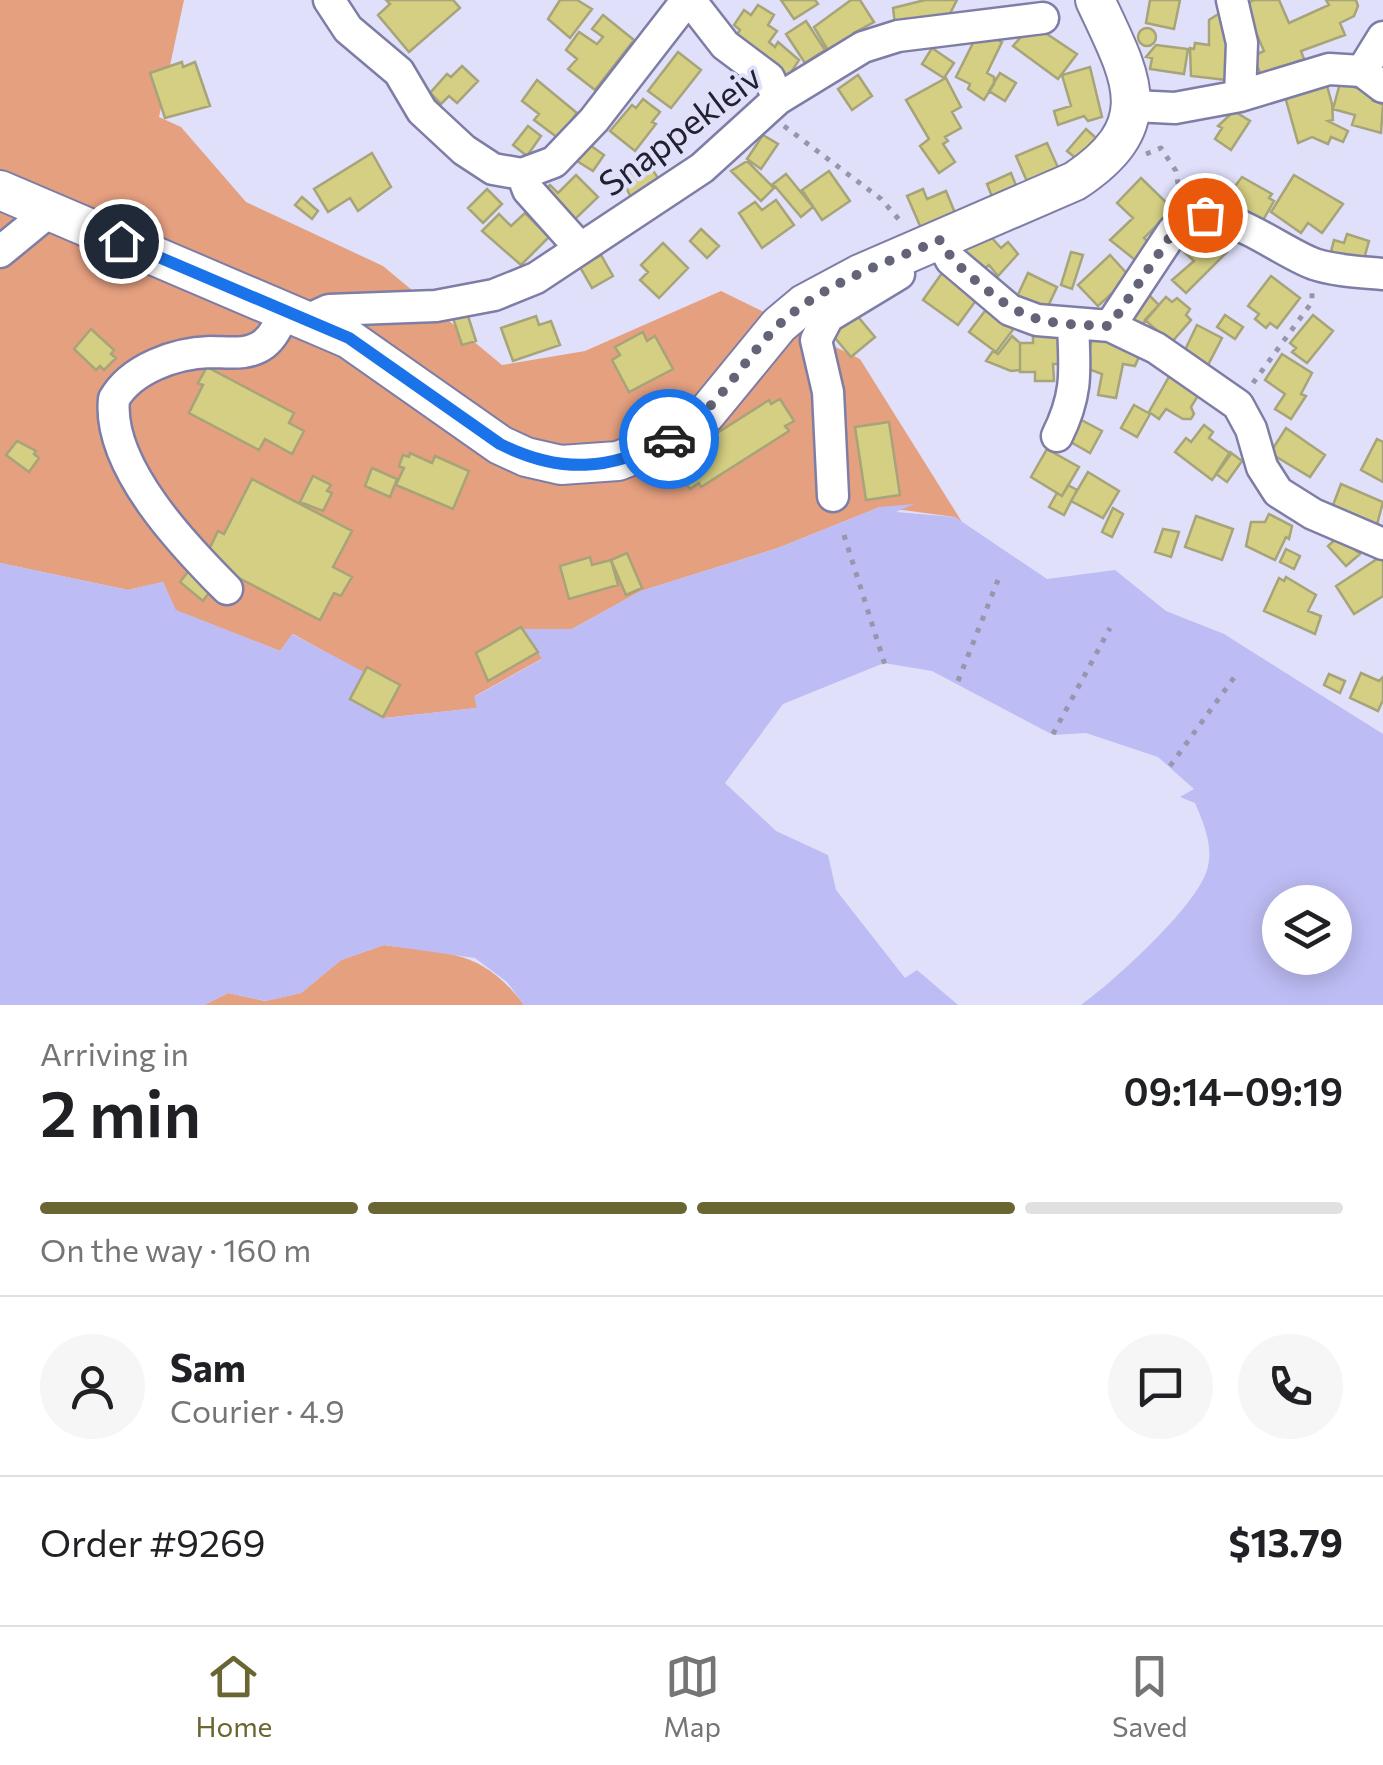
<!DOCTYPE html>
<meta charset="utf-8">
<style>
body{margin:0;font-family:Commissioner,sans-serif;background:#f6f6f6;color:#202124;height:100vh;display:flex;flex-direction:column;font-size:38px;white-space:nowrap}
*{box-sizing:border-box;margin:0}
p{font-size:32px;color:#757577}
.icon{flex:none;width:55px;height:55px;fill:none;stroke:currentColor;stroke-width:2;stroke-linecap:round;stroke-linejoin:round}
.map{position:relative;height:1005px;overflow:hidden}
.drawer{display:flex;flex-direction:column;background:#fff;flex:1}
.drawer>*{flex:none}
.tools{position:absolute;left:1262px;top:885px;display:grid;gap:20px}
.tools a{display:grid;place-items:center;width:90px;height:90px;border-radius:50%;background:#fff;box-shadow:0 5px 25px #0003;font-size:50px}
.pin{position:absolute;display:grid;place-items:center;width:85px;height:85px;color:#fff;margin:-42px;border:5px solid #fff;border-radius:50%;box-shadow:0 2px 10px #0007}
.courier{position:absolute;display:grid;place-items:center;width:100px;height:100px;margin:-50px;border:8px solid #1a73e8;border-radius:50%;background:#fff;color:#222;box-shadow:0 2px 12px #0007}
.head em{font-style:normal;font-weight:600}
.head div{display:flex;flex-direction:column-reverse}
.head{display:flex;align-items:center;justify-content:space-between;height:170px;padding:0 40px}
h1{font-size:65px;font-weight:600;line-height:75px}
.bar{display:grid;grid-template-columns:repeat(4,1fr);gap:15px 10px;align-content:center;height:120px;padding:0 40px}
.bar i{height:12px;border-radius:8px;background:#e0e0e0}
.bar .active{background:#696632}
.bar p{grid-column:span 4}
.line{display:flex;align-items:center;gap:25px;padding:0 40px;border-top:2px solid #e0e0e0}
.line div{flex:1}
.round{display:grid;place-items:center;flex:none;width:105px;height:105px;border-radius:52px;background:#f6f6f6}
.tab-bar{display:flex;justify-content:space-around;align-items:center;height:140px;border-top:2px solid #e0e0e0;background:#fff;font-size:28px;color:#757577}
.tab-bar a{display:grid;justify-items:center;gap:5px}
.tab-bar .active{color:#696632}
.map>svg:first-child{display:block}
.green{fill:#e5a080}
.water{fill:#bdbcf4;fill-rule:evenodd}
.building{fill:#d4cf82;stroke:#a6a478;stroke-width:2.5}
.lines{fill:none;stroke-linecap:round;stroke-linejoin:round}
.minor-casing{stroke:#7e7da5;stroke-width:35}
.major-casing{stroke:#7e7da5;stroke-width:42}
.path{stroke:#9796ad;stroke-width:5;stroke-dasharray:5 8;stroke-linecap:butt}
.minor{stroke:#fff;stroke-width:30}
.major{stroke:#fff;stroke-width:38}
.done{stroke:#646478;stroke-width:10;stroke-dasharray:0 18}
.route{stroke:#1a73e8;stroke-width:12}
.labels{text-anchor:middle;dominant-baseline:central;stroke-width:8;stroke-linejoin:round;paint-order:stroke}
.street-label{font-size:35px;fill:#222132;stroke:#e0e0fb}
</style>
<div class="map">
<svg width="1383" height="1005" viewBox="0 0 1383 1005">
<rect width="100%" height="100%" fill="#e0e0fb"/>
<path class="green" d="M0,0H184L159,117L181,127L246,202L383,266L502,365L585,351L721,291L860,359L962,522L955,517L880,507L778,548L641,591L572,629H523L543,658L475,696L477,708L384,718L350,700L364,673L293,634L280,651L175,610L163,582L128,590L0,563Z
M384,945C449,954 482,949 524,1005H204L228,993L265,1001L301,993L341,960Z"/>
<path class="water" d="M914,504L896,512L955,517L1047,579L1115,570L1166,611L1224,634L1383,734V1005H1081C1113,982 1196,907 1207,870C1214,847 1204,824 1195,803L1180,797L1194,789L1158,757L1086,733L1053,735L932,671L884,663L783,704L725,783L776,831L828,855L836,890L905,978L917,970L958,1005H524L507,982L475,958L384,945L341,960L301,993L265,1001L228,993L204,1005H0V563L128,590L163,582L176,610L280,651L292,634L364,672L350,700L384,718L477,708L474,697L542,659L522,629H572L641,591L778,548L880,507ZM1280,902H1335V958H1280Z"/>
<path class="building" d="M386,0H453L460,8L409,52L378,15L390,4Z
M560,0H577L592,9L570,38L548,19Z
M781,0H815L818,4L794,19Z
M851,0H860L874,22L854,33L859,40L832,57L814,27Z
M925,0H957L945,23L895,24L893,8Z
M1150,0H1180L1174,29L1146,23Z
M1254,0H1279L1289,23L1329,5L1326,0H1356L1358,6L1354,16L1340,23L1345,35L1301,51L1304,59L1261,75L1253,56L1264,51L1244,5Z
M758,5L774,15L768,25L777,31L769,42L775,47L778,42L799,60L788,77L731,43L740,30L734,25L744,10L751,15Z
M1220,13L1228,15L1227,80L1191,76L1190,48L1194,49L1195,43L1209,45V20Z
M603,15L634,40L595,90L568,69L577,59L566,50L579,32L597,44L603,37L592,29Z
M806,21L825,50L805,63L786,34Z
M1032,24L1077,54L1058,79L1013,46Z
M1138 37a9 9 0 1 1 18 0a9 9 0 1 1-18 0Z
M979,31L1002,42L987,73L994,77V84L984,100L968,89L970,84L956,77Z
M1156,45L1188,49L1184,74L1150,69L1152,58L1146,57Z
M932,48L954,63L944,78L922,64Z
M678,52L701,70L671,108L648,91Z
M182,62L183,67L195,62L210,106L165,118L150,73Z
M462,66L478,81L457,103L449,96L441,104L430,93L447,74L451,77Z
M1090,67L1102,117L1088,121L1084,116L1058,125L1054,111L1071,106L1062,75Z
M1000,73L1016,83L1005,101L989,91Z
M858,75L872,96L852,110L838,89Z
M946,78L961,107L952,112L961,128L945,137L948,141L943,144L955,162L939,173L920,146L929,139L906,100Z
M537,80L577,113L558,138L534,120L539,114L522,101Z
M1326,82L1332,104L1333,120L1328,121L1348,131L1343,142L1331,137L1328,144L1312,137L1298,143L1284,93Z
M1340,83L1375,93L1373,101L1383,104L1381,133L1352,125L1355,115L1333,109Z
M643,99L660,112L652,122L656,124L635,151L610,131L632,105L636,108Z
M1234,111L1250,121L1231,150L1215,139L1222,128L1218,126Z
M528,126L541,136L527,156L513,145Z
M1086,129L1096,138L1078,160L1067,151Z
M763,135L778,144L761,169L747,159Z
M584,141L604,155L593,171L572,158Z
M1047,143L1060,172L1029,186L1016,156Z
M372,153L391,187L358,211L350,198L328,212L314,189Z
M642,154L664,187L635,205L619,174Z
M747,161L774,188L761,201L731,171Z
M829,171L850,201L822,220L802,190Z
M1011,173L1019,193L995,204L987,184Z
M786,174L813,207L801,217L773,184Z
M576,175L598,197L572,222L543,192L550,185L558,193Z
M1294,175L1343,204L1322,233L1308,223L1301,233L1271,212Z
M1242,177L1272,194L1269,198L1274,201L1262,222L1226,206L1229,201L1225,199Z
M1141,178L1173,209L1144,238L1153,246L1139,263L1110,240L1133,218L1117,203Z
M487,189L502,204L483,223L468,208Z
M923,189L927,199L946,191L958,220L924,235L907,196Z
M302,197L318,211L312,219L295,205Z
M776,200L794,225L762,248L739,213L755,202L762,210Z
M525,213L549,237L521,265L482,231L499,214L511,226Z
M983,228L1001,248L1008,242L1018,254L998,276L989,265L977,275L957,252Z
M701,229L719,246L707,258L690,241Z
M1202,229L1227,252L1186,293L1172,280L1194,261L1182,250Z
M1347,234L1369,241L1361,269L1329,259L1334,240L1344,243Z
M663,243L688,268L659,298L640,280L648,272L641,265Z
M1071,252L1083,255L1072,289L1061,285Z
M601,255L613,276L592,288L580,267Z
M1110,255L1130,277L1098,306L1078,285Z
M942,273L977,299L958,325L923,300Z
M1028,273L1057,287L1044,315L1015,301Z
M1271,276L1300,298L1277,328L1270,323L1266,328L1255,319L1259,314L1248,306Z
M1148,294L1159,305L1140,327L1128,316Z
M1166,297L1172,302L1177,298L1190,309L1186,315L1191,320L1171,343L1145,320Z
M988,307L1015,327L996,352L969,332Z
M854,312L875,337L851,357L830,332Z
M467,313L476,341L462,345L453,318Z
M1225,315L1243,327L1235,339L1217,327Z
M1313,315L1333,331L1307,363L1292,352L1296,348L1290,343Z
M536,316L539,325L551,321L560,345L513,361L501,328Z
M1197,325L1222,338L1208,365L1184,352Z
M91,329L114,350L111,354L116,358L104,370L100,366L96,370L74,349Z
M643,332L647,341L655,336L673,369L629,392L612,360L620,355L615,347Z
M1033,332H1070V364H1053L1054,381H1035V372H1020V343H1033Z
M1012,336L1020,343V370L1011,371L986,361L993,351L998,354Z
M1092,337L1127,344L1141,352L1135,366L1123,364L1116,398L1098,395L1102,374L1086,368Z
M1282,354L1312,373L1301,394L1306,396L1291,419L1275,409L1285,394L1265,380Z
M207,367L294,413L289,423L304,431L292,454L265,439L259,450L189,413L203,385L198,383Z
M1170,375L1199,394L1191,407L1194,414L1191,419H1183L1166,409L1159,419L1149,412Z
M780,399L794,421L785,426L789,431L701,487L699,483L690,489L675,467L684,461L681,456L769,400L771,404Z
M1134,405L1150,414L1137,437L1121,428Z
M1074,416L1102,431L1090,453L1062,437Z
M889,422L900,495L866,500L855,427Z
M1204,425L1213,432L1209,438L1231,454L1212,480L1175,452L1186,438L1191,442Z
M1286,428L1325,455L1310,477L1270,453Z
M1377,439L1383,442V482L1361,470Z
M17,441L36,451L34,454L39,458L29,472L6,455Z
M1047,449L1079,467L1062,496L1031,477Z
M1230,452L1242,461L1227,482L1216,474Z
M410,453L432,463L435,456L469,471L453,509L396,485L404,468L399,466L403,455L409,457Z
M372,468L397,479L390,497L365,486Z
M1088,472L1119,491L1103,518L1071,501Z
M313,476L331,485L327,491L332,493L323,511L300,502Z
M252,479L352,531L333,567L352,577L341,596L334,593L320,620L204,560L218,531L224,534Z
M1341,484L1383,502L1375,532L1330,513Z
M1068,485L1077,490L1064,515L1049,507L1057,493L1062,496Z
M1113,508L1123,514L1112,537L1102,532Z
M1269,514L1292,526L1289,539L1286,537L1275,560L1246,546L1251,522H1265Z
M1196,516L1233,529L1222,560L1185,547Z
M1163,529L1179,532L1171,557L1155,552Z
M1339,536L1360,554L1346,566L1328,546Z
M1286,549L1300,556L1294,569L1280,562Z
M627,553L642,588L626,595L611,560Z
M1383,555V596L1354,614L1336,586Z
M590,557L592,565L611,560L618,585L569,599L560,566Z
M190,569L213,587L203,601L180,582Z
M1286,577L1316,595L1308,611L1321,616L1315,634L1264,611L1279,578L1284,581Z
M521,627L538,652L488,681L476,653Z
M367,667L400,685L383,717L350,699Z
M1361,673L1379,681L1383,677V700L1378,711L1350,698Z
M1329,674L1345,681L1340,693L1324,685Z"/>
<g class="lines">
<g class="minor-casing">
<path id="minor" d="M329,0L348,29L399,72L422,111L464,150L493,169L522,174L554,162L594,120L687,0
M690,0L725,45L769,78L778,99
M1232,0L1242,43L1240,96
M1362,71L1383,37
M1133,106L1175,108L1240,96L1329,69L1362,71L1383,87
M522,174L528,190L580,248
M940,240L951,260L1010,310L1037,320L1110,326L1156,348L1238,405L1251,429L1262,467L1278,492L1313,514L1383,544
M0,252L50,211
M307,320L329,310L436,306L494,295L536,278L702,168L778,99L863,47L898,36L1043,18
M1110,326L1173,231C1211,191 1273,249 1314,264C1335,271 1361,272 1383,274
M1057,436C1078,394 1075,371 1073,325
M833,496L828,392L816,340L828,317L899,274
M227,589C184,546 107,466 114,399C131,369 175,353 210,352C228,352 248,356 264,344C274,336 280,323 284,311"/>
</g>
<g class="major-casing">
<path id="major" d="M0,190L349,339L500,445L526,457L561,465L618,461L656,446L706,414L779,325L804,304L860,274L1075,181C1161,124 1131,77 1095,0"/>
</g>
<path class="path" d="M784,126L881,199L902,223
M1146,154L1161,148L1176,171L1180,196
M1253,383L1312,302V288
M844,535L885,665
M958,681L998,580
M1053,734L1110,628
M1170,766L1238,672"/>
<use href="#minor" class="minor"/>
<use href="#major" class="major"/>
</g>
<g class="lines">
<path class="done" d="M669,439C720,410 741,360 782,322C826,282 886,263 940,240C951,260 964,271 981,285C1028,325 1051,324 1110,326L1174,231L1185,219L1205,215"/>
<path class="route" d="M121,241L349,338L500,444C560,474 611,471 669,439"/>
</g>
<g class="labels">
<g class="street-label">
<text transform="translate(679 129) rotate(-37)">Snappekleiv</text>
</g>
</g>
</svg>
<div class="tools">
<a><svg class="icon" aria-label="layers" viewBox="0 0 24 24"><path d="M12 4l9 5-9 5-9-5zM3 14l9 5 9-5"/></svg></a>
</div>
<div class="pin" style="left:1205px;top:215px;background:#ea580c"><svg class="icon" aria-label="bag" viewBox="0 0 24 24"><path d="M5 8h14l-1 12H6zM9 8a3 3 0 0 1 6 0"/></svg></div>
<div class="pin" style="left:121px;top:241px;background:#1f2937"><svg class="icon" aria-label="home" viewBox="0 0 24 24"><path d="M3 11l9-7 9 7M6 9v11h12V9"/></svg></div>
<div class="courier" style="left:669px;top:439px"><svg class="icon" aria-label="car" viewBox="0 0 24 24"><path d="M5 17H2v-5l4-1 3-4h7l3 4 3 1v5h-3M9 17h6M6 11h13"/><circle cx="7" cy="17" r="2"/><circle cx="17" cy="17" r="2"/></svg></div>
</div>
<section class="drawer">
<div class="head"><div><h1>2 min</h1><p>Arriving in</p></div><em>09:14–09:19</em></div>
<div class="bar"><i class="active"></i><i class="active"></i><i class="active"></i><i></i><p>On the way · 160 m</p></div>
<div class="line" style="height:180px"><a class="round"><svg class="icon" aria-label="person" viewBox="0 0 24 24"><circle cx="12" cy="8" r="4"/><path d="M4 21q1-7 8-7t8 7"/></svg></a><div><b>Sam</b><p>Courier · 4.9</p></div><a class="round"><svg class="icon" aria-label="chat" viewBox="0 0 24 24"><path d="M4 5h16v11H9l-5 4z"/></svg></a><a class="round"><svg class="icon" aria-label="phone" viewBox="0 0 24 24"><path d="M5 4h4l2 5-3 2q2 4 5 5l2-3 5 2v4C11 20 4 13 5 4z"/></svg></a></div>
<div class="line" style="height:130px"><div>Order #9269</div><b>$13.79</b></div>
</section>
<nav class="tab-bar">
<a class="active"><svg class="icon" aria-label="home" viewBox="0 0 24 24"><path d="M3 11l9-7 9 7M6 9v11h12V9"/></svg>Home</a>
<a><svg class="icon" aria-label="map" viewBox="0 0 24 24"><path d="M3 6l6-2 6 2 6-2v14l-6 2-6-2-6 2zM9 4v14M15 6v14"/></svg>Map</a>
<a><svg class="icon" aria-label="saved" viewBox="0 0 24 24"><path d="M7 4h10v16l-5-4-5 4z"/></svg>Saved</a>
</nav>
